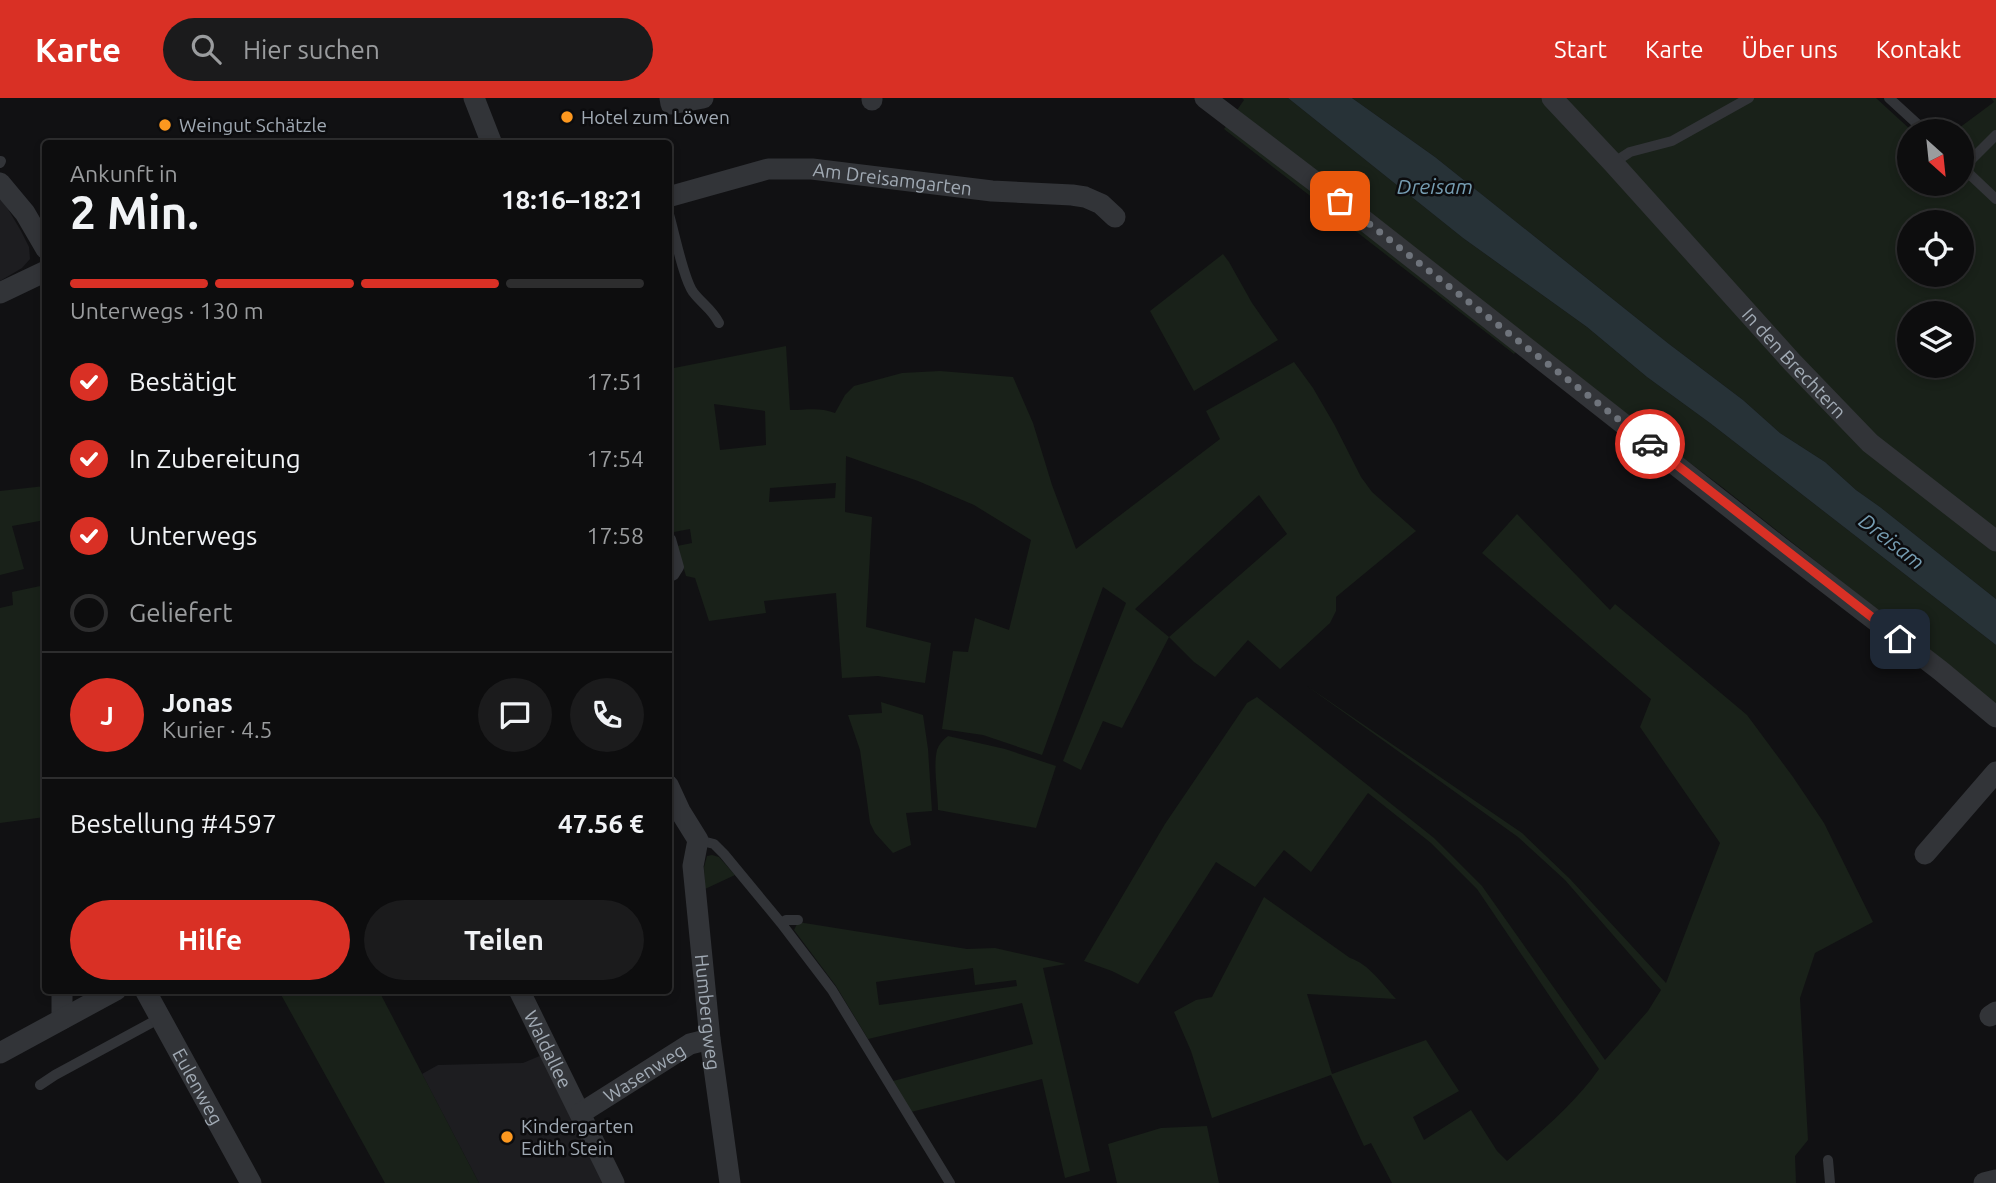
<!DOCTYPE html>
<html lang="de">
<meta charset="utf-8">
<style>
body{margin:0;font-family:Ubuntu,sans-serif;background:#1b1b1c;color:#f1f3f6;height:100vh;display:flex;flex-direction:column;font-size:26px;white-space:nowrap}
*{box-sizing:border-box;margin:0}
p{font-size:23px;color:#9a9c9e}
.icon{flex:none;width:38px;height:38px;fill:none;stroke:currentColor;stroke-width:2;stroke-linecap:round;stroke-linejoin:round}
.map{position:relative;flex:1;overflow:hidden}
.panel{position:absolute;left:42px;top:42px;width:630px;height:854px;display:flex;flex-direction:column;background:#0d0d0e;border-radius:7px;box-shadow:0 4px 10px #0003,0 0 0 2px #2d2d2e}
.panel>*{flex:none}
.needle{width:46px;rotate:153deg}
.tools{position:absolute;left:1897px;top:21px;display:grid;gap:14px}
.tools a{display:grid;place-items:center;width:77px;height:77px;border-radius:50%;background:#0d0d0e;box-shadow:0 4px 10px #0003,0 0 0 2px #2d2d2e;font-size:35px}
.pin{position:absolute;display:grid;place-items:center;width:60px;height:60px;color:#fff;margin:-30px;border-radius:14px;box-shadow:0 4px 10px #0006}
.courier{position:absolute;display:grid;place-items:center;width:70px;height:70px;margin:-35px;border:5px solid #d93025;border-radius:50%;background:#fff;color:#222;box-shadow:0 2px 9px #0007}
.headline em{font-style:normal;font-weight:700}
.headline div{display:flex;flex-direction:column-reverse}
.headline{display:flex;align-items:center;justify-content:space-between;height:119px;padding:0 28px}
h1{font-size:46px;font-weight:700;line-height:52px}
.bar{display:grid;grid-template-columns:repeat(4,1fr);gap:10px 7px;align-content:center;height:84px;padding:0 28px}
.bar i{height:9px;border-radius:5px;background:#2d2d2e}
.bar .selected{background:#d93025}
.bar p{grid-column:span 4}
.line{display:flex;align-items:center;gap:18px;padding:0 28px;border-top:2px solid #2d2d2e}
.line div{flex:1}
.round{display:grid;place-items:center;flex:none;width:74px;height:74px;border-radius:37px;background:#1b1b1c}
ol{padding:0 28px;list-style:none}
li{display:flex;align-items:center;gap:21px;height:77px}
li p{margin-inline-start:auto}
li .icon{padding:7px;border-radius:50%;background:#d93025;color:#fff;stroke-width:4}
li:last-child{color:#9a9c9e}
li i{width:38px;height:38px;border:4px solid #2d2d2e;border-radius:50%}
.primary-button{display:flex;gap:14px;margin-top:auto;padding:14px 28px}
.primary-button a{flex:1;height:80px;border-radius:42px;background:#d93025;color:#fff;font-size:28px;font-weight:700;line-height:80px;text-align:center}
.primary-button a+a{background:#1b1b1c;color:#f1f3f6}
header{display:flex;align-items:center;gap:42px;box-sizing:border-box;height:98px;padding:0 35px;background:#d93025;color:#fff}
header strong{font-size:33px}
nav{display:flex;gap:38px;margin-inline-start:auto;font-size:24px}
.search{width:490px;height:63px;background:#1b1b1c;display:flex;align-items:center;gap:18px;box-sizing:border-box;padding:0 24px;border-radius:38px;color:#9a9c9e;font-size:26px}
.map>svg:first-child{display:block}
.built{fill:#1d1d20}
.green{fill:#192119;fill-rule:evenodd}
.water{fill:#273237}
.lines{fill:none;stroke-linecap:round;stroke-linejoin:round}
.lane{stroke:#323438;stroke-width:10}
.street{stroke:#323438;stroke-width:21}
.done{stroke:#6f747c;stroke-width:7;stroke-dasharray:0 12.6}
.route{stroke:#d93025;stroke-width:9}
.poi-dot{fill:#fd981f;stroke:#0c0c0e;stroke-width:2.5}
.labels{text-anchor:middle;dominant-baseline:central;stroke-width:5;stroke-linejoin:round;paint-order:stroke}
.poi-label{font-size:19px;fill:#a1aab4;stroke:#0c0c0e;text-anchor:start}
.street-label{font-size:19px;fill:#a1aab4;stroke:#0c0c0e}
.water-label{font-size:21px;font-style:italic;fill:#769db2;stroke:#0c0c0e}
</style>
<header>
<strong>Karte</strong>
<div class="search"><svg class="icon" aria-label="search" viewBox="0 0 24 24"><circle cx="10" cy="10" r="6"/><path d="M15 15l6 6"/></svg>Hier suchen</div>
<nav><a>Start</a><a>Karte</a><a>Über uns</a><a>Kontakt</a></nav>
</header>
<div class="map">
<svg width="1996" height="1085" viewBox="0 0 1996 1085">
<rect width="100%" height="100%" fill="#111113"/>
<path class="built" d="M0,100L5,106L21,133L29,149L30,161L22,170L0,183Z
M542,957L606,1085H479L422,976L438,967L523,965Z"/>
<path class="green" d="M1242,0H1288L1463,140L1587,229L1647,279L1710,325L1996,547V606L1722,389L1526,242L1514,256L1224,31L1244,2Z
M1352,0H1876L1912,33H1909V86H1962V33H1955L1994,4L1991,0H1996V501L1880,409L1856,392L1825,364L1780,335L1743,302L1669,246L1435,59ZM1909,124H1962V177H1909ZM1909,215H1962V268H1909Z
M1223,156L1229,164L1252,205L1278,242L1194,293L1150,213Z
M786,248L790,312C806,312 820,309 835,315L845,297L854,288L902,275L940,273L1013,279L1033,325L1052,387L1076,451L1220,341L1206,313L1294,264L1313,290L1334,326L1361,379L1372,394L1416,433L1336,499V513L1330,525L1280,571L1248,542L1215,579L1194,564L1169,539L1122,630L1103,623L1081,672L1063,663L1126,505L1103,489L1042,657L983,637L942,631L953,553L968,554L975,520L1009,532L1031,442L974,407L918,383L846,358L845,414L872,419L866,529L931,545L925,585L878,578L842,580L836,495L764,503L766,515L709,523L695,480L686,478L677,448L692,445L690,431L674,434L672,424H669L668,286H670L669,271ZM714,306L765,313L766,347L720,352ZM836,385L835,400L769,404L770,390ZM1259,397L1287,436L1169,539L1135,511Z
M45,388V422L12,428L24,471L0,477V393Z
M1517,416L1610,512L1615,506L1747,617L1793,679L1824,725L1873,824L1815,855L1800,900L1808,1042L1795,1058L1796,1085H1392L1371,1045L1364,1048L1331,977L1212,1020L1191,953L1174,914L1196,902L1212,899L1264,799L1350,860C1369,866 1383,887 1396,901L1307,896L1332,976L1426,942L1459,993L1413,1019L1424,1042L1471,1012L1497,1053L1507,1063C1539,1035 1574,1007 1599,971L1477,791L1431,745L1368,695L1311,774L1284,752L1255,789L1216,764L1138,886L1112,873L1084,863L1165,726L1247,605L1257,599L1434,740L1482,788L1605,962L1648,913L1661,892L1565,782L1518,739L1307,588L1522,735L1570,781L1666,885L1720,745L1640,629L1651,601L1482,455Z
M45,487V719L0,725V510L13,507L12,494Z
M881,604L923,617L928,651L932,713L906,715L911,747L893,755L875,735L870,725L860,652L848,617L882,615Z
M948,638L1005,651L1056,668L1036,730L938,712C938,696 933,668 937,652C939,646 943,642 948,638Z
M712,757L719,759L735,777L705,791L704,769L707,758Z
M798,824L967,851L995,850L1066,866L1043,870L1090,1073L1065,1080L1042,981L911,1014L893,983L1033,946L1022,905L868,941L836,888L794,832ZM973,870L975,887L1016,882L1017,888L879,907L876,884Z
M279,893H379L479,1085H385Z
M1207,1028L1219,1085H1117L1108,1046L1161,1030Z"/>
<path class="water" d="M1288,0H1352L1435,59L1669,246L1743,302L1780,335L1825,364L1856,392L1880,409L1996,501V547L1710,325L1647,279L1587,229L1463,140Z"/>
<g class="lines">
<path class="lane" d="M1889,0L1925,33
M0,65L1,63
M1613,65L1630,54L1672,43L1749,0
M1962,69L1996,101
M1963,70L1996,37
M668,113C674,132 683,180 693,194C702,206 712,211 719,225
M668,480L674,477L679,469L671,441
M698,742L714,746L724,756L781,825L832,892L950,1085
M781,825L786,822H798
M40,987L55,977L160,920
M1828,1062L1830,1085"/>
<g class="street">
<path d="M474,0L492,46"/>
<path d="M670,0L671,6L703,0"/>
<path d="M872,0V2"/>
<path d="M1205,0L1318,86L1780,449L1941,573L1996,619"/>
<path id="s1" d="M1552,0L1613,65L1792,264L1870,345L1996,443"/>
<path d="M0,85L25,115L46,151"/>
<path id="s2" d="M668,99L768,71H812L992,93L1072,97L1085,99L1101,106L1115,119"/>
<path d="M0,195L46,173"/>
<path id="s3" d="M668,687L680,713L698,742L693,768L710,941L730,1085"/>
<path d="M1925,756L1996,674"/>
<path d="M62,892V921"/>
<path id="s4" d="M145,892L251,1085"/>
<path id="s5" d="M519,892L614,1085"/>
<path d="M1990,918L1996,914"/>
<path d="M0,955L116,892"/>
<path id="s6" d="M581,1015L690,946L710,941"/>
<path d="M1984,1085L1996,1082"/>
</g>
</g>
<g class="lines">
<path class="done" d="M1340,103L1650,346"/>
<path class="route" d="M1650,346L1900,541"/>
</g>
<g class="poi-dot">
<circle cx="567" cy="19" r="7"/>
<circle cx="165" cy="27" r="7"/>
<circle cx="507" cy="1039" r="7"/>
</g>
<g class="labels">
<g class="poi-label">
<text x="581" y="19">Hotel zum Löwen</text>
<text x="179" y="27">Weingut Schätzle</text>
<text x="521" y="1028">Kindergarten<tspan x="521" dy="22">Edith Stein</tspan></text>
</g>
<g class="street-label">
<text stroke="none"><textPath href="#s2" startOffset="229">Am Dreisamgarten</textPath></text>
<text stroke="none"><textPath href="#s1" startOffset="359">In den Brechtern</textPath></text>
<text stroke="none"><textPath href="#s3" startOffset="236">Humbergweg</textPath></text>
<text stroke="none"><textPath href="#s5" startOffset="66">Waldallee</textPath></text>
<text stroke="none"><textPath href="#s6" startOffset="75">Wasenweg</textPath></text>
<text stroke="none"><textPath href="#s4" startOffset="110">Eulenweg</textPath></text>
</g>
<g class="water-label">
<text x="1435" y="88">Dreisam</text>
<text transform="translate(1892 443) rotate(38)">Dreisam</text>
</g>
</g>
</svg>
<div class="tools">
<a><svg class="needle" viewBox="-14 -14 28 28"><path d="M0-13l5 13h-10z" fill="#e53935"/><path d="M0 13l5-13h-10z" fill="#9a9c9e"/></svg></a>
<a><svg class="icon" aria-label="locate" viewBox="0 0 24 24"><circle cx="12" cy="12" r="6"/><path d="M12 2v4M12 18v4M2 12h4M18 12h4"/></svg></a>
<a><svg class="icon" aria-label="layers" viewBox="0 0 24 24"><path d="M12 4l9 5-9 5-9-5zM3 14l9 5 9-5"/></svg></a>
</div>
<div class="pin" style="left:1340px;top:103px;background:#ea580c"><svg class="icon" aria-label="bag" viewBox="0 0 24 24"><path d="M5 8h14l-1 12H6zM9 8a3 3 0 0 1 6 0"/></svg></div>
<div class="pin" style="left:1900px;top:541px;background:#1f2937"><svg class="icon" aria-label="home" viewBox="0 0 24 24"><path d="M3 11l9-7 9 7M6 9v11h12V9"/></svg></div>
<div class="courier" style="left:1650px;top:346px"><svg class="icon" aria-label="car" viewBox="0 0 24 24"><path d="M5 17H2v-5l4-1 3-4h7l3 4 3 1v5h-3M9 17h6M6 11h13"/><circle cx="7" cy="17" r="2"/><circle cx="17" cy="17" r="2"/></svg></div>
<section class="panel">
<div class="headline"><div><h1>2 Min.</h1><p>Ankunft in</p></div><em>18:16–18:21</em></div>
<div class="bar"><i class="selected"></i><i class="selected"></i><i class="selected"></i><i></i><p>Unterwegs · 130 m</p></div>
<ol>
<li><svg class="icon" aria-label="check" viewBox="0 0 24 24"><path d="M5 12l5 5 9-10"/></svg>Bestätigt<p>17:51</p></li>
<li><svg class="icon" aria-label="check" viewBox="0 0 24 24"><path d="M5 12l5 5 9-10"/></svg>In Zubereitung<p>17:54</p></li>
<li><svg class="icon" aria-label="check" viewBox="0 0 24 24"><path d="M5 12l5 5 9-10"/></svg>Unterwegs<p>17:58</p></li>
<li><i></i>Geliefert</li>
</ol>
<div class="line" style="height:126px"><b class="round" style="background:#d93025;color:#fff">J</b><div><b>Jonas</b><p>Kurier · 4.5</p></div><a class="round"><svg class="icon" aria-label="chat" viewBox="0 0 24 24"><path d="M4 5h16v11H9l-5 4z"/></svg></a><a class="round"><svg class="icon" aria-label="phone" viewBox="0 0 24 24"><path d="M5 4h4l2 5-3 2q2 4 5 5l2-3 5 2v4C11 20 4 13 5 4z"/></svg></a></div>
<div class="line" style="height:91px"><div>Bestellung #4597</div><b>47.56 €</b></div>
<div class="primary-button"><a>Hilfe</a><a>Teilen</a></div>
</section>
</div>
